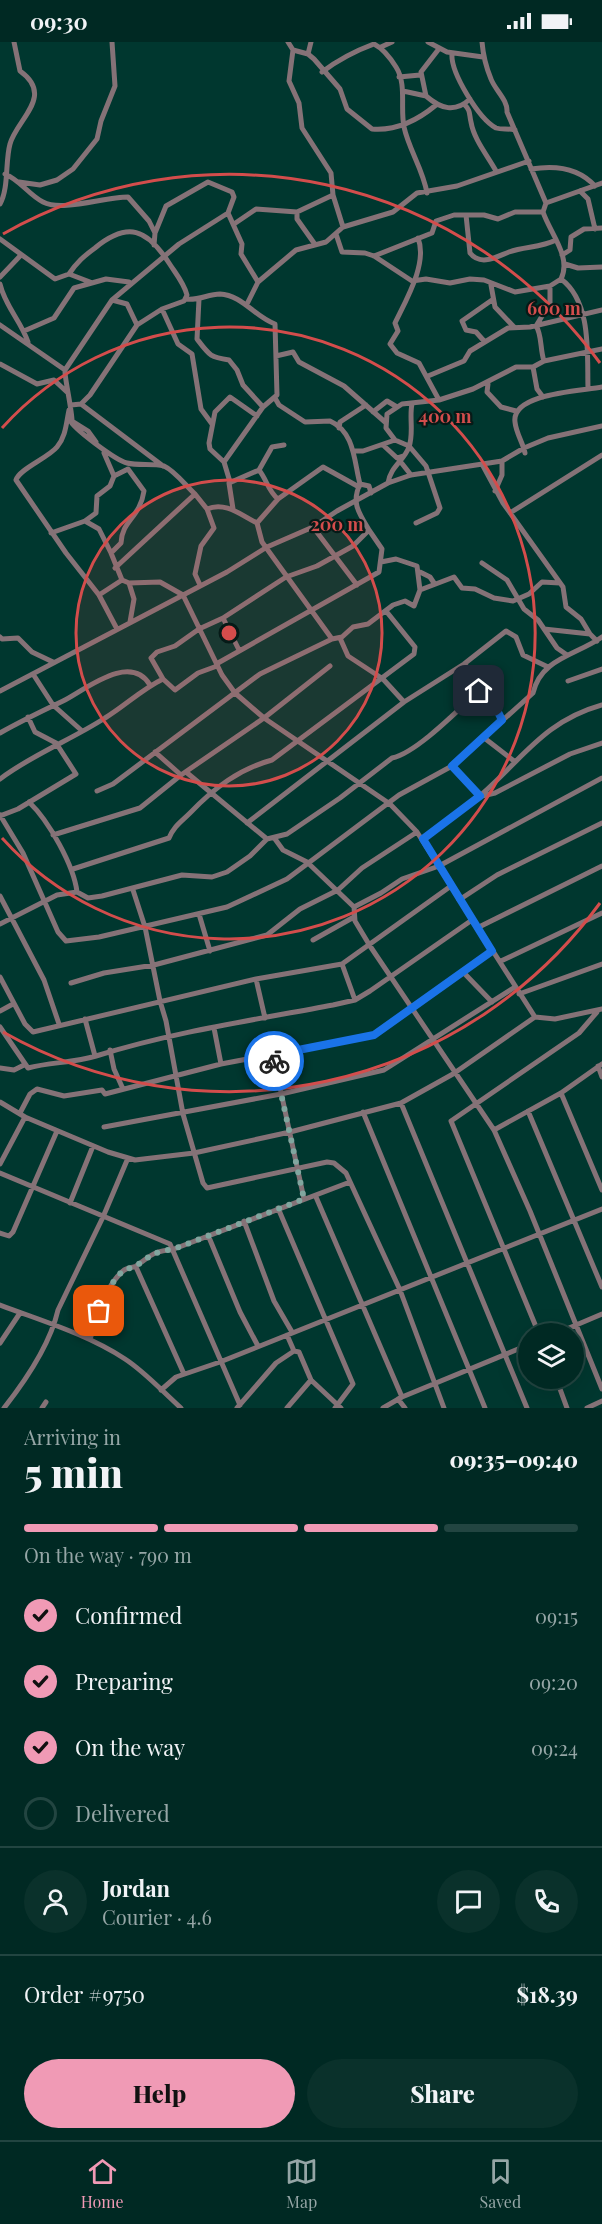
<!DOCTYPE html>
<meta charset="utf-8">
<style>
body{margin:0;font-family:"Playfair Display",serif;background:#0a312b;color:#f1f3f6;height:100vh;display:flex;flex-direction:column;font-size:22px;white-space:nowrap}
*{box-sizing:border-box;margin:0}
p{font-size:20px;color:#95a6a6}
.icon{flex:none;width:33px;height:33px;fill:none;stroke:currentColor;stroke-width:2;stroke-linecap:round;stroke-linejoin:round}
.map{position:relative;height:1366px;overflow:hidden}
.drawer{display:flex;flex-direction:column;background:#002923;flex:1}
.drawer>*{flex:none}
.controls{position:absolute;left:518px;top:1281px;display:grid;gap:12px}
.controls a{display:grid;place-items:center;width:66px;height:66px;border-radius:50%;background:#002923;box-shadow:0 6px 24px #0002,0 0 0 2px #224541;font-size:30px}
.pin{position:absolute;display:grid;place-items:center;width:51px;height:51px;color:#fff;margin:-26px;border-radius:12px;box-shadow:0 3px 9px #0006}
.courier{position:absolute;display:grid;place-items:center;width:60px;height:60px;margin:-30px;border:4px solid #1a73e8;border-radius:50%;background:#fff;color:#222;box-shadow:0 2px 8px #0007}
.overview em{font-style:normal;font-weight:800}
.overview div{display:flex;flex-direction:column-reverse}
.overview{display:flex;align-items:center;justify-content:space-between;height:102px;padding:0 24px}
h1{font-size:39px;font-weight:800;line-height:45px}
.bar{display:grid;grid-template-columns:repeat(4,1fr);gap:9px 6px;align-content:center;height:72px;padding:0 24px}
.bar i{height:8px;border-radius:4px;background:#224541}
.bar .active{background:#f09ab5}
.bar p{grid-column:span 4}
.line{display:flex;align-items:center;gap:15px;padding:0 24px;border-top:2px solid #224541}
.line div{flex:1}
.round{display:grid;place-items:center;flex:none;width:63px;height:63px;border-radius:32px;background:#0a312b}
ol{padding:0 24px;list-style:none}
li{display:flex;align-items:center;gap:18px;height:66px}
li p{margin-inline-start:auto}
li .icon{padding:6px;border-radius:50%;background:#f09ab5;color:#111;stroke-width:4}
li:last-child{color:#95a6a6}
li i{width:33px;height:33px;border:3px solid #224541;border-radius:50%}
.button{display:flex;gap:12px;margin-top:auto;padding:12px 24px}
.button a{flex:1;height:69px;border-radius:36px;background:#f09ab5;color:#111;font-size:24px;font-weight:800;line-height:69px;text-align:center}
.button a+a{background:#0a312b;color:#f1f3f6}
.status{display:flex;justify-content:space-between;align-items:center;height:42px;padding:0 30px;background:#002923;direction:ltr}
.status svg{height:16px;fill:currentColor}
.menu{display:flex;justify-content:space-around;align-items:center;height:84px;border-top:2px solid #224541;background:#002923;font-size:16px;color:#95a6a6}
.menu a{display:grid;justify-items:center;gap:3px}
.menu .active{color:#f09ab5}
.map>svg:first-child{display:block}
.lines{fill:none;stroke-linecap:round;stroke-linejoin:round}
.street{stroke:#857277;stroke-width:5}
.done{stroke:#81a69f;stroke-width:6;stroke-dasharray:0 10.8}
.route{stroke:#1a73e8;stroke-width:8}
.ring{fill:none;stroke:#d34d4c;stroke-width:3}
.centre{fill:#d34d4c;stroke:#061a17;stroke-width:3}
.ring-label{font-size:18px;text-anchor:middle;font-weight:bold;fill:#d34d4c;stroke:#061a17;stroke-width:4.5;stroke-linejoin:round;paint-order:stroke}
</style>
<div class="status"><b>09:30</b><svg viewBox="0 0 49 12"><path d="M0 12V9h3v3zM5 12V6h3v6zM10 12V3h3v9zM15 12V0h3v12zM26 1h20v11H26zM47 4h2v5h-2z"/></svg></div>
<div class="map">
<svg width="602" height="1366" viewBox="0 0 602 1366">
<rect width="100%" height="100%" fill="#00372f"/>
<g class="lines">
<path class="street" d="M288,0L293,8L308,12L314,17L340,47L347,67L372,87C396,89 418,78 436,63
M428,0L447,10L483,15
M482,0C483,12 486,25 491,37C495,48 508,58 507,70L546,161
M381,5L392,0
M293,8L289,39L299,61L302,86L331,131L333,153L343,185
M438,8L421,30L426,54C441,67 455,71 470,57
M452,11C450,30 479,77 496,86C502,88 508,86 515,88
M308,12L311,0
M322,30C338,18 355,9 374,2C382,6 391,17 396,25C407,42 400,66 404,85C409,108 423,127 427,151
M399,35L420,33
M403,49L426,54
M464,62C471,69 469,72 471,80C474,98 488,114 496,129
M531,127C555,123 578,125 595,144
M5,132C20,138 29,153 43,160C62,170 104,155 128,155L149,179L155,191L154,203
M19,140L40,143L57,138L73,127L97,97L101,79L115,44L112,0
M580,149L588,157L595,187
M0,162C9,146 5,120 10,102C17,77 55,54 20,29L14,0
M297,170L333,153
M228,171L242,202L241,212L258,240
M466,173L470,211C481,225 498,214 509,210C525,204 540,206 556,198
M234,182L256,167L297,170V177L314,201
M336,192L342,210L365,211L374,214L412,239L426,237L450,241L470,237L484,238L515,250L550,244L561,237C572,215 550,191 543,170L546,161L602,141
M418,196C428,221 406,258 395,281L398,289L390,302L397,311L419,321L439,358
M0,197L55,237L69,232L90,240
M562,213L570,208L571,195L584,187L602,186
M374,214L432,191L436,179L454,173H484L498,177L515,170H543
M565,222L578,226L602,225
M69,232C77,220 84,214 95,206C128,179 147,187 169,221C176,232 184,241 187,253L184,259L162,267L137,283L90,353L81,362L71,363
M0,235L21,213
M561,237C592,260 587,313 588,346
M0,242C5,264 21,279 28,300
M491,243L495,265L514,285
M186,257C198,259 208,252 220,252C242,253 255,275 275,282L277,353L263,365L224,420
M199,257L197,297C210,314 210,315 229,318L237,328L243,343L263,365
M112,258L127,262L137,283
M247,262L258,240L296,208L326,200L343,185L393,170L417,151L457,144L529,119
M162,267L178,302L192,312L201,367L212,382
M0,283L65,328
M24,289L54,276L74,246L106,237L129,240
M484,299L476,290L466,288L462,279L492,258
M276,314L293,310L299,320L344,344L385,380
M544,319C540,308 542,292 536,284L550,261V244
M0,322L37,342L54,338L68,351
M533,325L537,347L543,355
M428,334L464,319L470,309L508,286L530,285L602,268
M488,342L487,350L501,365L516,369
M81,362L163,424
M69,368C66,382 66,394 57,405C48,416 19,427 16,438L66,511L99,553L117,587
M373,370L387,359L397,365
M70,378C72,386 117,419 127,421C138,424 153,421 164,424C175,429 186,444 195,452
M339,386L340,380L366,363
M96,400L88,389L72,379C72,368 64,333 65,328L112,258L179,202L228,171L234,155L232,150L208,140L166,164L155,191
M383,403L397,416L403,414
M354,409H363L395,398
M104,411L114,434L128,427L144,449C140,476 122,478 121,501L111,511L122,538L129,541L160,540L183,553L222,633L235,651L264,676L390,762L417,790L535,975L555,977L602,967
M525,411C523,401 516,391 515,380C511,351 582,349 602,345
M400,419L411,433
M482,422L503,461L563,545L566,565L581,577L590,592
M259,428C267,438 268,449 278,457
M230,440L224,420L210,407L209,401L215,370L230,355L257,374
M388,441C390,425 404,419 409,405C414,391 409,375 412,362
M360,442L369,444L371,451
M495,449L502,433V419
M207,467C225,459 241,473 257,481
M233,467L229,441L259,428L272,405L284,403
M510,471L602,413
M85,479L96,471L97,454L110,444L114,434
M416,481L437,471L440,466L426,424L409,404L395,398L386,386L387,372L402,362L439,358L473,347L516,325H533L544,319L602,307
M313,485L357,543
M51,491L85,479L99,487L111,511
M482,521L507,538L524,567L538,578L557,606L567,613
M115,526L195,452L207,467L214,486L201,504L195,532L200,543
M420,530L430,535L434,541
M129,541L134,557L130,580
M420,548L454,535L462,546L475,547L494,556L513,559L529,552L542,540L560,541
M99,553L122,538
M223,576L239,608
M544,587L590,592L597,599
M0,595L2,597L18,596L32,610L53,620
M340,596L348,614L383,637L404,660
M332,597L262,500L257,481L278,457L323,425L359,445
M218,621L379,530L382,507L369,488
M33,632L53,663L81,688
M163,637L151,616L157,610L175,604L199,587L223,576L286,535L317,524L353,504L369,488C359,471 351,461 360,442C354,420 355,390 330,379L305,380L279,363L275,356
M568,639L602,627
M482,646L486,647L502,678
M0,649L227,530L267,505L313,485L337,469L388,441L411,433L502,419L524,406L548,396L602,384
M0,691C21,679 42,669 63,659C85,648 130,610 150,643
M483,695L514,719
M155,710L181,733
M452,724L480,754
M186,730L267,797
M0,737C33,712 71,698 105,676C125,664 142,647 163,637L175,648L198,631L217,624
M97,749L113,742L260,632L332,597L342,595L353,585L368,582L393,563L405,559L414,564L420,548L417,524L396,517L381,520
M482,754L495,751L570,712L602,701
M29,760C49,779 74,824 77,850
M0,773L23,811L58,890L66,899L99,895L227,865L287,837L399,753L452,724L533,651C541,616 577,613 602,595
M0,774L18,767L76,732L56,701L35,690L28,675
M247,781L404,660L464,622L506,589L516,595L523,613L548,625
M53,793L140,766L181,733L264,676L330,624
M275,797L283,808L307,820L354,865L355,879L370,904L494,1088L530,1169L602,1347
M423,797C442,782 464,768 482,752C524,715 545,679 602,663
M73,827L169,796C174,784 181,780 190,771C214,746 239,727 272,718L414,612L415,605L386,569
M133,848L145,885L160,959L166,979L183,1072L203,1141L207,1146L327,1120L334,1121L346,1131L400,1248L444,1366
M0,854L44,938L59,982
M459,858L497,833L602,781
M354,865L381,851L402,837L439,824L602,736
M199,872L210,909
M0,882L57,853L77,850L88,856L102,854L182,833L212,835L227,830L250,814L267,797L287,792L340,756L392,716C417,711 462,664 482,646L480,638L464,622
M477,886L602,824
M313,898L354,875
M501,919L602,871
M342,922L355,958
M464,931L492,960
M0,935L25,982L33,990L256,937L342,922L451,844
M256,937L265,976
M71,941L104,931L154,923L267,893L300,867L338,848L362,826L417,790
M519,952L602,922
M0,969L13,962
M85,977L95,1014
M0,985L28,1026C50,1020 74,1021 96,1014C172,990 254,978 333,963L355,958L370,949L472,878
M214,986L221,1022
M110,1008L114,1027L123,1047
M273,1013L304,1157
M598,1024L602,1035
M0,1026L14,1028L24,1023
M561,1051L602,1148
M0,1060L25,1075L0,1122
M401,1061L527,1366
M528,1069L602,1245
M363,1070L485,1366
M20,1071L30,1052L37,1047L64,1054L102,1048L105,1052L221,1022L374,993L492,909
M25,1075L108,1110L135,1118L194,1111L290,1090L401,1061L453,1032L535,975
M104,1085L281,1052L384,1028L515,945
M494,1088L561,1051L602,1022
M0,1131L170,1202L240,1363
M316,1155L402,1355
M70,1161L93,1104
M278,1166L353,1342L335,1366
M244,1179L274,1259L292,1290
M0,1191L9,1194L13,1190L57,1089
M208,1193L240,1270L258,1304
M136,1225L184,1332
M0,1263C42,1279 87,1292 125,1317C145,1330 163,1350 181,1366
M539,1292L451,1079L579,991L597,970
M555,1292L602,1272
M287,1293L294,1309L299,1310L311,1338L341,1366
M90,1297C98,1275 104,1245 123,1229C127,1225 133,1226 136,1224C153,1212 152,1210 174,1207L350,1140
M0,1301L20,1271
M556,1336L567,1366
M161,1348L176,1335L220,1320L602,1167
M398,1357L405,1366
M4,1366C26,1338 50,1303 58,1268L103,1175L128,1116
M42,1366L46,1360
M237,1366L276,1321L294,1309
M287,1366L311,1338
M383,1366L402,1355L528,1303
M587,1366L602,1359"/>
</g>
<g class="lines">
<path class="done" d="M99,1269C104,1256 112,1238 123,1229C127,1226 133,1226 136,1224C151,1213 154,1210 174,1207L304,1157L274,1019"/>
<path class="route" d="M274,1019L273,1013L374,993L492,909L423,797L480,754L452,724L502,678L486,646L479,649"/>
</g>
<circle cx="229" cy="591" r="153" fill="#d34d4c" fill-opacity=".12"/>
<g class="ring">
<circle cx="229" cy="591" r="153"/>
<path d="M2 386A306 306 0 1 1 2 796"/>
<path d="M600 861A459 459 0 0 1 3 990M3 192A459 459 0 0 1 600 321"/>
</g>
<circle cx="229" cy="591" r="9" class="centre"/>
<g class="ring-label">
<text x="554" y="273">600 m</text>
<text x="445" y="381">400 m</text>
<text x="337" y="489">200 m</text>
</g>
</svg>
<div class="controls">
<a><svg class="icon" aria-label="layers" viewBox="0 0 24 24"><path d="M12 4l9 5-9 5-9-5zM3 14l9 5 9-5"/></svg></a>
</div>
<div class="pin" style="left:99px;top:1269px;background:#ea580c"><svg class="icon" aria-label="bag" viewBox="0 0 24 24"><path d="M5 8h14l-1 12H6zM9 8a3 3 0 0 1 6 0"/></svg></div>
<div class="pin" style="left:479px;top:649px;background:#1f2937"><svg class="icon" aria-label="home" viewBox="0 0 24 24"><path d="M3 11l9-7 9 7M6 9v11h12V9"/></svg></div>
<div class="courier" style="left:274px;top:1019px"><svg class="icon" aria-label="bike" viewBox="0 0 24 24"><circle cx="6" cy="16" r="4"/><circle cx="18" cy="16" r="4"/><path d="M6 16l4-8h5l3 8M10 8l3 8H6M13 5h3"/></svg></div>
</div>
<section class="drawer">
<div class="overview"><div><h1>5 min</h1><p>Arriving in</p></div><em>09:35–09:40</em></div>
<div class="bar"><i class="active"></i><i class="active"></i><i class="active"></i><i></i><p>On the way · 790 m</p></div>
<ol>
<li><svg class="icon" aria-label="check" viewBox="0 0 24 24"><path d="M5 12l5 5 9-10"/></svg>Confirmed<p>09:15</p></li>
<li><svg class="icon" aria-label="check" viewBox="0 0 24 24"><path d="M5 12l5 5 9-10"/></svg>Preparing<p>09:20</p></li>
<li><svg class="icon" aria-label="check" viewBox="0 0 24 24"><path d="M5 12l5 5 9-10"/></svg>On the way<p>09:24</p></li>
<li><i></i>Delivered</li>
</ol>
<div class="line" style="height:108px"><a class="round"><svg class="icon" aria-label="person" viewBox="0 0 24 24"><circle cx="12" cy="8" r="4"/><path d="M4 21q1-7 8-7t8 7"/></svg></a><div><b>Jordan</b><p>Courier · 4.6</p></div><a class="round"><svg class="icon" aria-label="chat" viewBox="0 0 24 24"><path d="M4 5h16v11H9l-5 4z"/></svg></a><a class="round"><svg class="icon" aria-label="phone" viewBox="0 0 24 24"><path d="M5 4h4l2 5-3 2q2 4 5 5l2-3 5 2v4C11 20 4 13 5 4z"/></svg></a></div>
<div class="line" style="height:78px"><div>Order #9750</div><b>$18.39</b></div>
<div class="button"><a>Help</a><a>Share</a></div>
</section>
<nav class="menu">
<a class="active"><svg class="icon" aria-label="home" viewBox="0 0 24 24"><path d="M3 11l9-7 9 7M6 9v11h12V9"/></svg>Home</a>
<a><svg class="icon" aria-label="map" viewBox="0 0 24 24"><path d="M3 6l6-2 6 2 6-2v14l-6 2-6-2-6 2zM9 4v14M15 6v14"/></svg>Map</a>
<a><svg class="icon" aria-label="saved" viewBox="0 0 24 24"><path d="M7 4h10v16l-5-4-5 4z"/></svg>Saved</a>
</nav>
